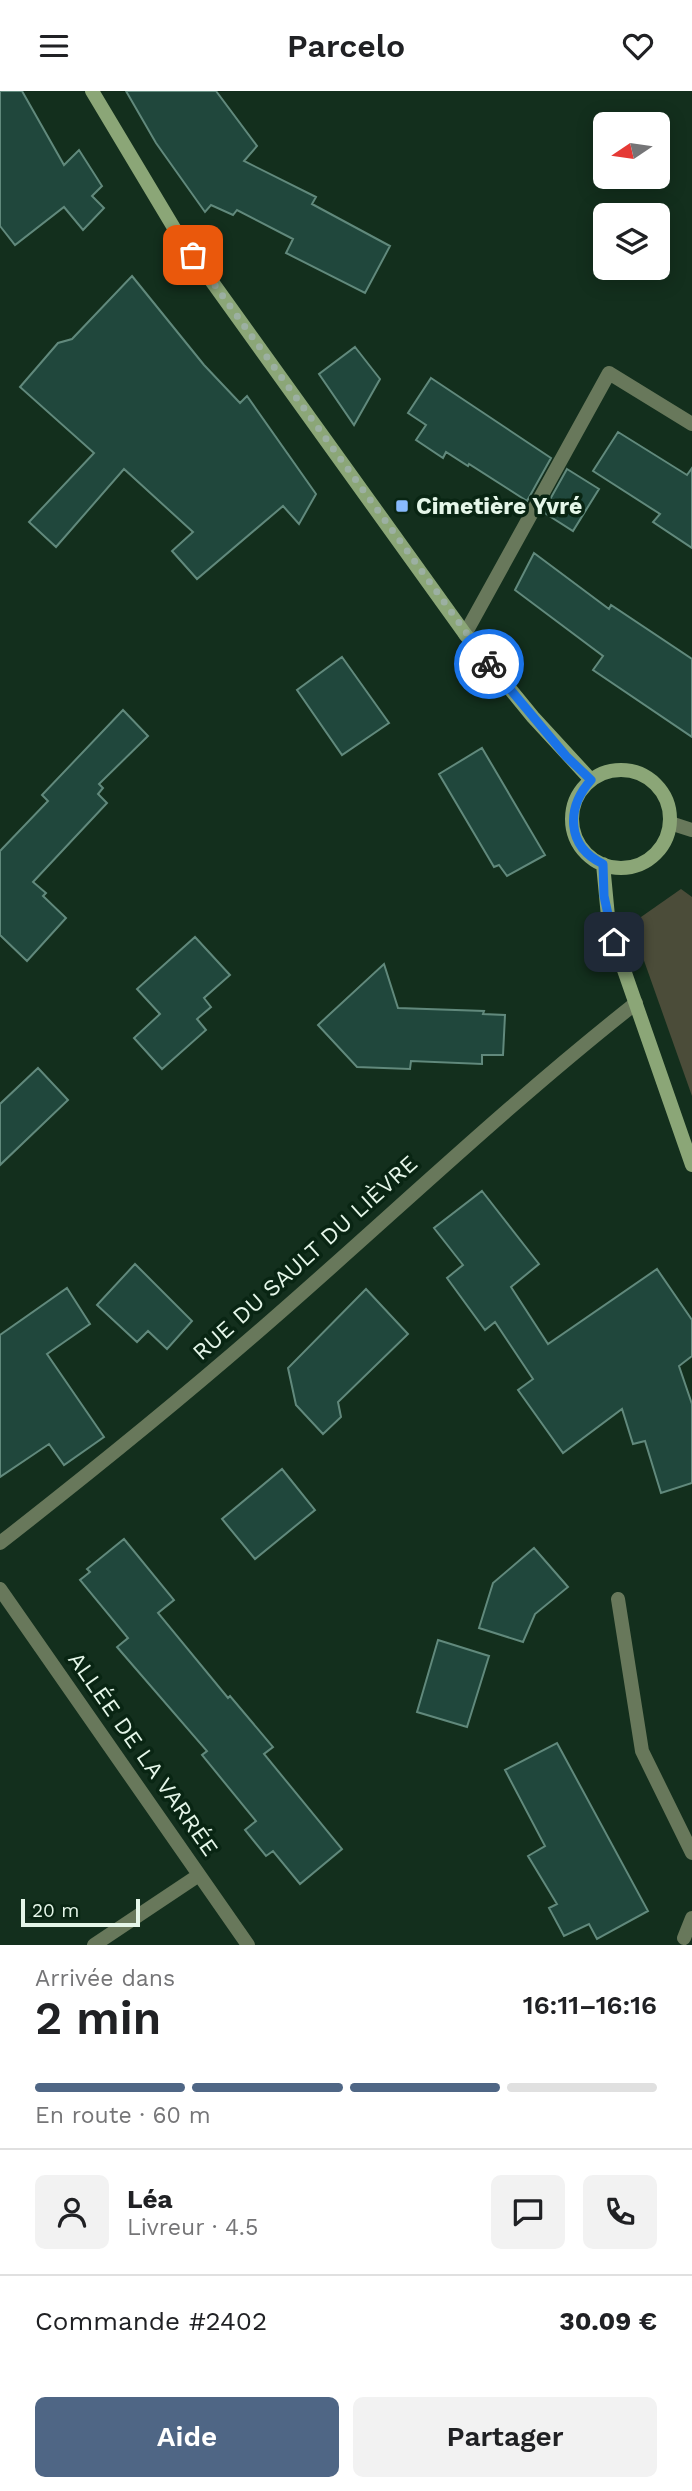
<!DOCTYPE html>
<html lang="fr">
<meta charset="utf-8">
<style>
body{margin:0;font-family:"Work Sans",sans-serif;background:#f2f2f2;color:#202124;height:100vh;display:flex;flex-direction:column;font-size:26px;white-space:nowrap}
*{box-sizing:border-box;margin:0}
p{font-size:23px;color:#757577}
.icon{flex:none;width:38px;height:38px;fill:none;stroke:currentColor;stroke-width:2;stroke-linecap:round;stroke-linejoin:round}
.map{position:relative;height:1854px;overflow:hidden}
.panel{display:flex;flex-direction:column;background:#fff;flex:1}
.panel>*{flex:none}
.needle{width:46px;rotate:257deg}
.controls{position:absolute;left:593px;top:21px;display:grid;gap:14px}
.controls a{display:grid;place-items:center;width:77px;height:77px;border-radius:10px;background:#fff;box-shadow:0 4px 18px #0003;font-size:35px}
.scale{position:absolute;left:21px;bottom:18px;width:119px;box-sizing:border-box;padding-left:7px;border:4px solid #e5f6e9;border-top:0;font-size:19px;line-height:24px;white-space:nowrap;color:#e5f6e9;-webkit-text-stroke:5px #092513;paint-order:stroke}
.pin{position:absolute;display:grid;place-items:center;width:60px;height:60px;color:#fff;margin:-30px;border-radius:14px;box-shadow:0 4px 10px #0006}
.courier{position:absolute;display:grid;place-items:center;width:70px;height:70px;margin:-35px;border:5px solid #1a73e8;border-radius:50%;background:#fff;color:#222;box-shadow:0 2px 9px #0007}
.headline em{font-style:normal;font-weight:600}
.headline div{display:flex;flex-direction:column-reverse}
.headline{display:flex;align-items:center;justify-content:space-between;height:119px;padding:0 35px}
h1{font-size:46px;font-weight:600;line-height:52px}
.bar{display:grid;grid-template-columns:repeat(4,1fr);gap:10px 7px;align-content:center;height:84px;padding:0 35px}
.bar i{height:9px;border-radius:5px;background:#e0e0e0}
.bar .current{background:#4f6685}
.bar p{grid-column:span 4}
.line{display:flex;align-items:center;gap:18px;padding:0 35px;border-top:2px solid #e0e0e0}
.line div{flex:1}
.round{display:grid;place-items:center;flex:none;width:74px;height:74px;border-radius:10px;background:#f2f2f2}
.primary-button{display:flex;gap:14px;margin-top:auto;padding:14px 35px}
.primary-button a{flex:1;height:80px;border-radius:10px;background:#4f6685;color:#fff;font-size:28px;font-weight:600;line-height:80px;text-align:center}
.primary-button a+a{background:#f2f2f2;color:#202124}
header{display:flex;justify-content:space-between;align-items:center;height:91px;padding:0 35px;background:#fff;font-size:32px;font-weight:600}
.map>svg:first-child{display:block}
.green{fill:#4b4c39}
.building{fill:#20473c;stroke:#61897c;stroke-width:2}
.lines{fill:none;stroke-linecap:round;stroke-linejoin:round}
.street{stroke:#68785b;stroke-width:14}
.secondary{stroke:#8ba677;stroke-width:14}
.done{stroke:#9cb0a2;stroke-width:7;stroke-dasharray:0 12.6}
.route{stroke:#1a73e8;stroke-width:9}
.poi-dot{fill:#88bafc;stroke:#092513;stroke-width:2.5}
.labels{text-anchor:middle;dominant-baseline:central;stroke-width:7;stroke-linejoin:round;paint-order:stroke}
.poi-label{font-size:23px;font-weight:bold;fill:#e5f6e9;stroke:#092513;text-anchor:start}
.street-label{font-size:23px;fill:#e5f6e9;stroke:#092513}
</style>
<header><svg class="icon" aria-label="menu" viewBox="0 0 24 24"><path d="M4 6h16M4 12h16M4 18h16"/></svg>Parcelo<svg class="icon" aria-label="heart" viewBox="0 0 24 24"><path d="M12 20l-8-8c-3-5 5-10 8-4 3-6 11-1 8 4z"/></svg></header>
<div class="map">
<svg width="692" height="1854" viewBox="0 0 692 1854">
<rect width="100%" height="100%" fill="#132f1d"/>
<path class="green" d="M681,798L692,806V1005L631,833Z"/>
<path class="building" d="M0,0H22L64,74L79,59L102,95L92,105L104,117L83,139L64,116L15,154L0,135Z
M126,0H216L257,55L244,70L316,106L312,113L390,155L365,202L286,162L293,148L237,119L233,124L211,114L205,121L156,52Z
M132,185L204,274L240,312L247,305L316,403L299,433L283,415L197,488L172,460L193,441L124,378L56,456L29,431L94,362L20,296L58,252L72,248Z
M355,256L380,288L354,334L319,283Z
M431,287L551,367L527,410L469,373L468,375L446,361L443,367L416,349L426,334L408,322Z
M618,341L687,384L692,377V457L653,431L660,423L593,380Z
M567,378L599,398L573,440L543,421Z
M534,462L609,518L611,514L692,568V646L593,579L603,565L515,499Z
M342,566L389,632L342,664L297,599Z
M123,619L148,645L99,693L103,697L98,703L107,712L33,791L46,802L43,805L66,827L27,870L0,844V760L48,710L42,704Z
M482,657L545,764L507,785L499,774L494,776L439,683Z
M195,846L230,884L204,907L211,916L197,928L206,939L162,978L134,947L160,923L137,898Z
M384,873L398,917L484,920L483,923L505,924L503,964H482V973L411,970L410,978L357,976L318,934Z
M38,977L68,1009L0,1074V1013Z
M482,1100L539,1173L511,1196L548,1253L657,1178L692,1229V1265L679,1275L692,1313V1392L661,1402L645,1350L633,1353L622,1318L563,1362L518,1299L533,1288L495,1231L485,1239L447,1187L463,1174L434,1137Z
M135,1173L192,1230L167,1258L148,1240L137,1251L97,1214Z
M67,1197L90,1233L47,1263L104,1346L64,1374L49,1353L0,1386V1244Z
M366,1198L408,1243L338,1311L341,1326L323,1343L296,1314L288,1277Z
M282,1378L315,1419L255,1468L222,1428Z
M124,1448L174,1509L158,1522L228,1607L230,1605L273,1656L264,1663L342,1758L300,1793L273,1760L266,1765L245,1739L256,1730L202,1664L207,1660L117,1556L128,1547L80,1489L90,1481L87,1478Z
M534,1457L568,1496L535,1523L523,1551L479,1537L493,1492Z
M438,1549L489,1565L467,1636L417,1621Z
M557,1652L648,1820L597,1848L589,1833L564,1845L549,1817L557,1813L528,1765L545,1755L505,1679Z"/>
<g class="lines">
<path class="street" d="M465,543L609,282L692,333
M670,732L692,739
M0,1452C91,1381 180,1309 267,1233C390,1126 508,1013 636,912
M0,1498L248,1854
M618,1508L642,1660L692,1762
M684,1847L692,1827
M94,1854L199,1784"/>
<path class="secondary" d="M92,0L177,142L465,543L533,626L591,689
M572 728a49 49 0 1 1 98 0a49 49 0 1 1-98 0Z
M603,773L609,836L692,1074"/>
</g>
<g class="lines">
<path class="done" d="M193,164L489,573"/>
<path class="route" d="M489,573L566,665L591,689C566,717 566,755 603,773L604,805L614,851"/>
</g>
<rect class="poi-dot" x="395" y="408" width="14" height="14" rx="3.5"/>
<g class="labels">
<g class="poi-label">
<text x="416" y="415">Cimetière Yvré</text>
</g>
<g class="street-label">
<text transform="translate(305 1167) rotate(-42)">RUE DU SAULT DU LIÈVRE</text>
<text transform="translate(143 1663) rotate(55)">ALLÉE DE LA VARRÉE</text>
</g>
</g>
</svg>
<div class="controls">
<a><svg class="needle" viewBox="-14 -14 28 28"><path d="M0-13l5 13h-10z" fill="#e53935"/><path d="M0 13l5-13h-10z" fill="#757577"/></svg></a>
<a><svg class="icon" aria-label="layers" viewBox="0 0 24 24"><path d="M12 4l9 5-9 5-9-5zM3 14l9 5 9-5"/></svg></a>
</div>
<div class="scale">20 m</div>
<div class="pin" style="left:193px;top:164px;background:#ea580c"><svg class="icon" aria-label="bag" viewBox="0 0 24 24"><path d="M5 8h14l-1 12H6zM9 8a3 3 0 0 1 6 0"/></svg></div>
<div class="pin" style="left:614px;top:851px;background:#1f2937"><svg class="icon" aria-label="home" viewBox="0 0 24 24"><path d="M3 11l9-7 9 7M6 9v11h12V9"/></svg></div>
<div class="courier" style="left:489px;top:573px"><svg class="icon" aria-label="bike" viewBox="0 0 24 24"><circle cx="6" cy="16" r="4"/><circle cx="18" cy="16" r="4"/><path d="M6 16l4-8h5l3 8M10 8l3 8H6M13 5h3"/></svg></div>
</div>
<section class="panel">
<div class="headline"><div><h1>2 min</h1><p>Arrivée dans</p></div><em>16:11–16:16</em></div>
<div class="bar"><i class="current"></i><i class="current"></i><i class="current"></i><i></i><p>En route · 60 m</p></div>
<div class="line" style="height:126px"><a class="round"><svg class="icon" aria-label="person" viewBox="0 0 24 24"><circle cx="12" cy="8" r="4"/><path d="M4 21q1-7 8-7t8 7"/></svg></a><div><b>Léa</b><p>Livreur · 4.5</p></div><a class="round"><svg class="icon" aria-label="chat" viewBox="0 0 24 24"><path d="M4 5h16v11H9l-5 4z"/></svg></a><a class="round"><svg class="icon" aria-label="phone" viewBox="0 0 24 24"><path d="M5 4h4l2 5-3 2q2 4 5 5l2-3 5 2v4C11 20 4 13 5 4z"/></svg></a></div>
<div class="line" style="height:91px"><div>Commande #2402</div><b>30.09 €</b></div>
<div class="primary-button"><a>Aide</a><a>Partager</a></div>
</section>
